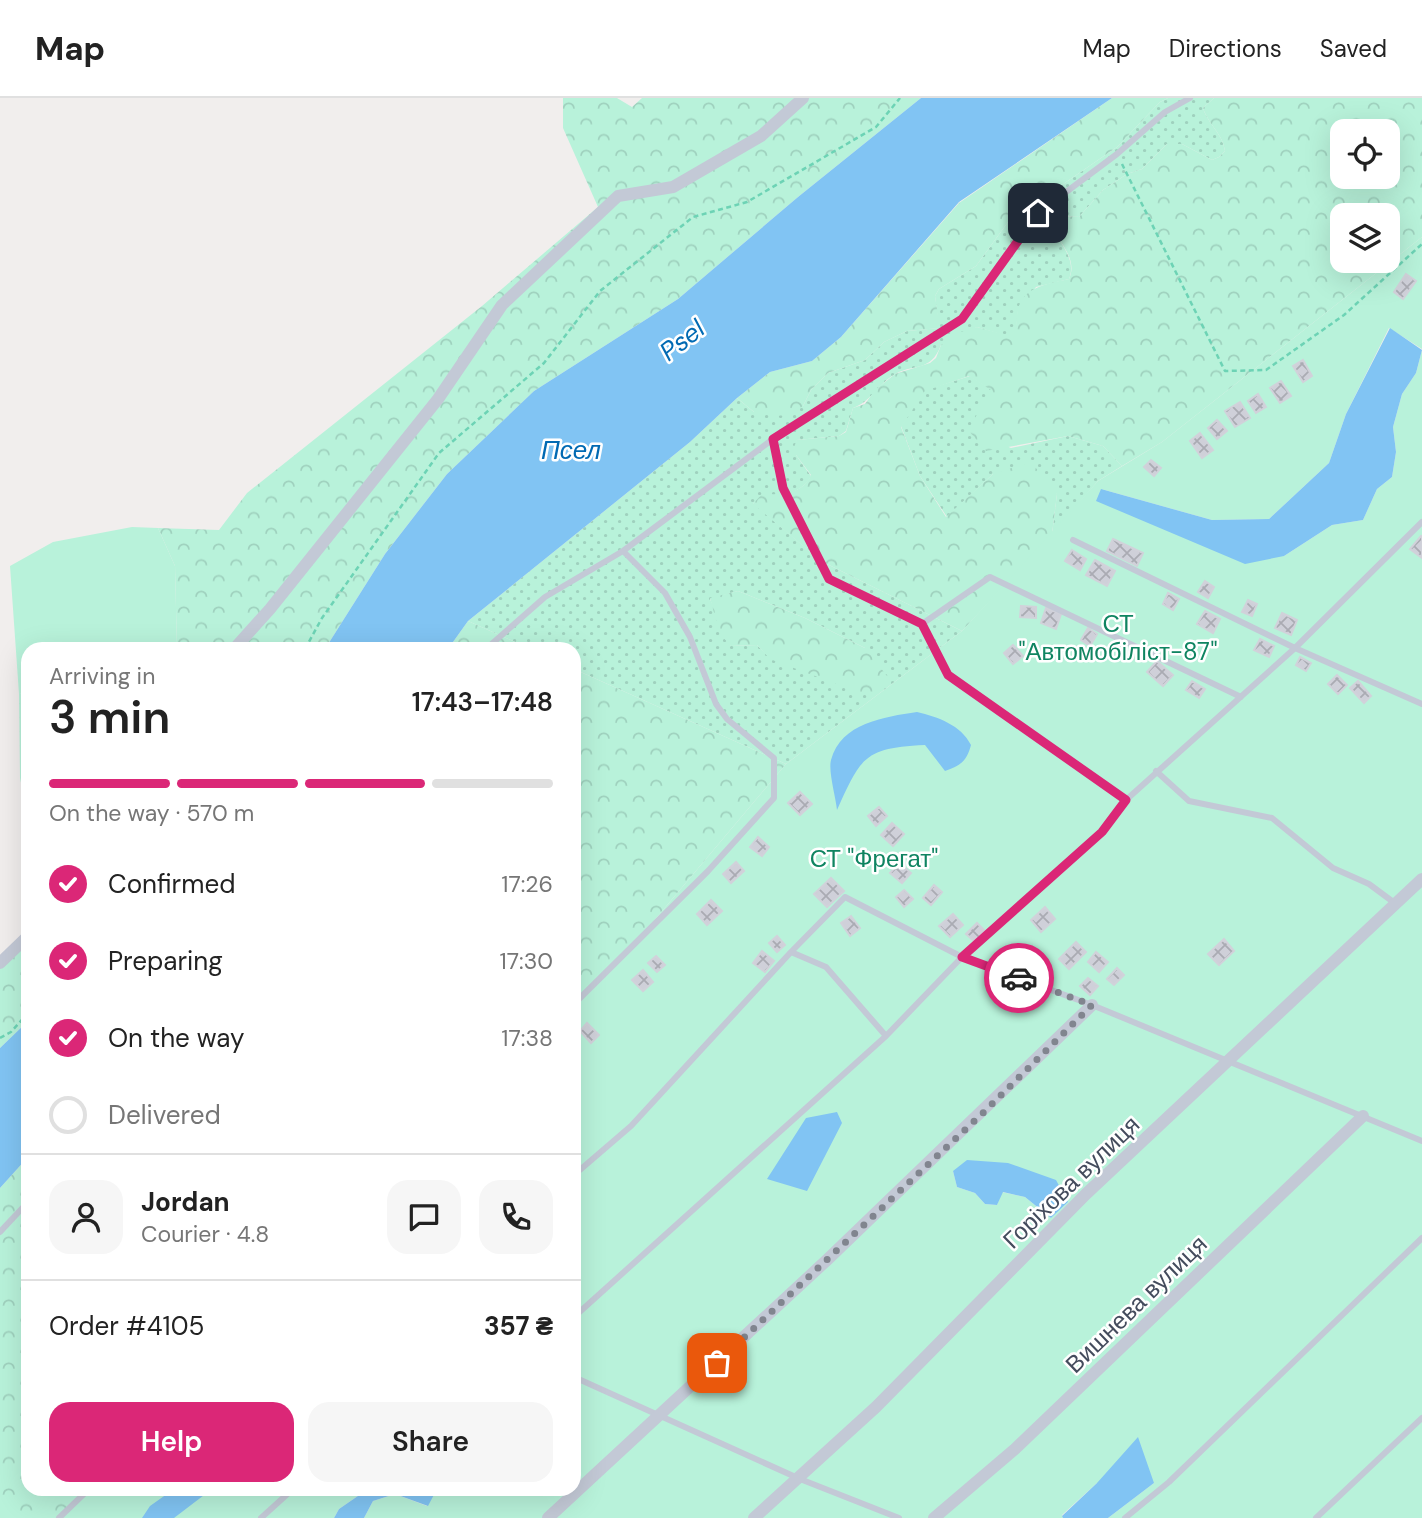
<!DOCTYPE html>
<meta charset="utf-8">
<style>
body{margin:0;font-family:"DM Sans",sans-serif;background:#f6f6f6;color:#222;height:100vh;display:flex;flex-direction:column;font-size:26px;white-space:nowrap}
*{box-sizing:border-box;margin:0}
p{font-size:23px;color:#767676}
.icon{flex:none;width:38px;height:38px;fill:none;stroke:currentColor;stroke-width:2;stroke-linecap:round;stroke-linejoin:round}
.map{position:relative;flex:1;overflow:hidden}
.side{position:absolute;left:21px;top:544px;width:560px;height:854px;display:flex;flex-direction:column;background:#fff;border-radius:21px;box-shadow:0 7px 28px #0002}
.side>*{flex:none}
.fabs{position:absolute;left:1330px;top:21px;display:grid;gap:14px}
.fabs a{display:grid;place-items:center;width:70px;height:70px;border-radius:14px;background:#fff;box-shadow:0 7px 28px #0002;font-size:35px}
.pin{position:absolute;display:grid;place-items:center;width:60px;height:60px;color:#fff;margin:-30px;border-radius:14px;box-shadow:0 4px 10px #0006}
.courier{position:absolute;display:grid;place-items:center;width:70px;height:70px;margin:-35px;border:5px solid #db2777;border-radius:50%;background:#fff;color:#222;box-shadow:0 2px 9px #0007}
.headline em{font-style:normal;font-weight:600}
.headline div{display:flex;flex-direction:column-reverse}
.headline{display:flex;align-items:center;justify-content:space-between;height:119px;padding:0 28px}
h1{font-size:46px;font-weight:600;line-height:52px}
.bar{display:grid;grid-template-columns:repeat(4,1fr);gap:10px 7px;align-content:center;height:84px;padding:0 28px}
.bar i{height:9px;border-radius:5px;background:#e0e0e0}
.bar .active{background:#db2777}
.bar p{grid-column:span 4}
.line{display:flex;align-items:center;gap:18px;padding:0 28px;border-top:2px solid #e0e0e0}
.line div{flex:1}
.round{display:grid;place-items:center;flex:none;width:74px;height:74px;border-radius:21px;background:#f6f6f6}
ol{padding:0 28px;list-style:none}
li{display:flex;align-items:center;gap:21px;height:77px}
li p{margin-inline-start:auto}
li .icon{padding:7px;border-radius:50%;background:#db2777;color:#fff;stroke-width:4}
li:last-child{color:#767676}
li i{width:38px;height:38px;border:4px solid #e0e0e0;border-radius:50%}
.action{display:flex;gap:14px;margin-top:auto;padding:14px 28px}
.action a{flex:1;height:80px;border-radius:21px;background:#db2777;color:#fff;font-size:28px;font-weight:600;line-height:80px;text-align:center}
.action a+a{background:#f6f6f6;color:#222}
header{display:flex;align-items:center;gap:42px;box-sizing:border-box;height:98px;padding:0 35px;background:#fff;border-bottom:2px solid #e0e0e0}
header strong{font-size:33px}
nav{display:flex;gap:38px;margin-inline-start:auto;font-size:24px}
.map>svg:first-child{display:block}
.grass{fill:url(#grass-dots);fill-rule:evenodd}
.forest{fill:url(#forest-crowns);fill-rule:evenodd}
.green{fill:#b8f2da;fill-rule:evenodd}
.water{fill:#81c4f3}
.building{fill:url(#building-cross-hatch);stroke:#d1d2da;stroke-width:2}
.lines{fill:none;stroke-linecap:round;stroke-linejoin:round}
.path{stroke:#6dd3b5;stroke-width:2.5;stroke-dasharray:5 3.5;stroke-linecap:butt}
.lane{stroke:#c3c9d6;stroke-width:6}
.street{stroke:#c3c9d6;stroke-width:12}
.done{stroke:#81858f;stroke-width:7;stroke-dasharray:0 12.6}
.route{stroke:#db2777;stroke-width:9}
.labels{text-anchor:middle;dominant-baseline:central;stroke-width:5;stroke-linejoin:round;paint-order:stroke}
.park-label{font-size:24px;fill:#0f8461;stroke:#fff}
.street-label{font-size:24px;fill:#444c5d;stroke:#fff}
.water-label{font-size:26px;font-style:italic;fill:#016ab3;stroke:#fff}
</style>
<header>
<strong>Map</strong>
<nav><a>Map</a><a>Directions</a><a>Saved</a></nav>
</header>
<div class="map">
<svg width="1422" height="1420" viewBox="0 0 1422 1420">
<defs>
<pattern id="grass-dots" width="8" height="8" patternUnits="userSpaceOnUse" patternTransform="scale(1.75)"><rect width="8" height="8" fill="#b8f2da"/><path d="M2 2h.1M6 6h.1" fill="none" stroke="#9fd1be" stroke-width="1.8" stroke-linecap="round"/></pattern>
<pattern id="forest-crowns" width="20" height="18" patternUnits="userSpaceOnUse" patternTransform="scale(1.75)"><rect width="20" height="18" fill="#b8f2da"/><path d="M2 6a3 3 0 1 1 6 0M12 15a3 3 0 1 1 6 0" fill="none" stroke="#9fd1be"/></pattern>
<pattern id="building-cross-hatch" width="8" height="8" patternUnits="userSpaceOnUse" patternTransform="scale(1.75)"><rect width="8" height="8" fill="#cfd0d9"/><path d="M0 0l8 8M0 8l8-8" fill="none" stroke="#aaabb3"/></pattern>
</defs>
<rect width="100%" height="100%" fill="#f1eeed"/>
<path class="grass" d="M1168,0H1214L1203,10C1208,26 1223,36 1225,53L1219,59L1212,62L1182,46H1167L1142,71L1127,76L1103,92L1079,119L1064,118L1050,128C1060,144 1077,162 1069,181L1036,189L1018,213L1016,232L1010,239L977,229L941,247C930,276 913,264 892,278C877,288 870,304 853,310L846,333L839,338L797,342L796,357L811,378C802,397 772,401 753,405L821,463L962,533L786,666L574,571V551H531L468,523L690,344L737,300L754,314L803,308L811,292L828,275L865,262L884,244L907,233L939,230L935,198L939,191L976,168L1008,124L1117,49L1160,4ZM738,493L805,520L865,550L771,561L757,547L731,548L710,501Z
M970,278L992,292L969,332L1011,350L1068,338L1103,348L1122,368L1098,383L1052,436L1057,396L993,376L947,419L920,378L901,328L925,292Z
M28,595V719L20,680L19,596Z"/>
<path class="forest" d="M563,0H617L632,9L642,0H921L798,99L678,201L534,293L447,376L385,456L325,551H177L175,468L158,430L219,432L247,395L482,208L598,109L563,30Z
M1112,0H1168L1160,4L1117,49L1008,124L976,168L939,191L935,198L940,230L907,233L884,244L865,262L828,275L811,292L803,308L788,317L772,318L754,314L737,300L770,274L812,263L841,239L959,105Z
M1214,0H1422V139L1162,344L1122,368L1103,348L1068,338L986,353L968,332L991,292L969,278L925,293L901,329L920,378L946,419L993,376L1031,364L1057,396L1052,436L962,533L821,463L753,406L762,396C780,397 802,397 811,377L796,357L794,349L797,342L839,338L846,334L853,310L865,306L875,292L895,276L930,265L936,260L941,247L954,236L977,229L1010,238C1017,231 1016,227 1017,217C1020,189 1046,186 1069,181C1078,162 1060,144 1050,128C1059,118 1066,118 1079,119L1103,92L1127,76L1142,71L1167,46H1182L1212,62L1219,59L1225,53C1223,36 1208,26 1203,10ZM1342,33H1388V79H1342ZM1342,117H1388V163H1342Z
M738,493L805,520L865,550L891,583L868,598L770,561L757,547L731,548L720,536L710,500Z
M468,523L531,551H448Z
M574,571L786,666L631,850L574,908Z
M28,836V923L0,950V861Z
M28,1059V1391H90L60,1420H0V1090Z"/>
<path class="green" d="M1422,139V251L1389,230L1346,316L1329,365L1269,421L1212,422L1101,391L1284,458L1332,427L1363,422L1377,391L1392,379L1396,354L1393,329L1402,296L1416,275L1422,252V1420H1108L1154,1385H1097L1062,1417L1063,1420H364L373,1403L395,1396L427,1408L437,1391H574V908L631,850L786,666L962,533L1098,383L1162,344ZM953,1073L1068,1104L1051,1120L1025,1099L1002,1094L997,1107L985,1106L975,1095L957,1089Z
M132,429L158,430L175,468L177,551H28V595L19,596L10,468L53,444Z
M90,1391H368L339,1411L334,1420H60Z"/>
<path class="water" d="M921,0H1112L959,104L841,239L812,263L770,274L737,300L690,344L468,523L448,551H325L385,456L447,376L534,293L678,201L798,99Z
M1390,230L1422,252L1416,275L1402,296L1393,329L1396,354L1392,379L1377,391L1363,422L1332,427L1284,458L1245,466L1096,403L1101,391L1212,422L1269,421L1329,365L1346,316Z
M917,614C938,619 961,627 971,647C967,663 960,668 945,673L925,647C864,650 861,659 837,712C836,700 828,673 831,662C841,625 884,619 917,614Z
M28,923V1059L0,1090V950Z
M837,1014L842,1025L807,1093L767,1081L806,1020Z
M967,1062L1008,1065L1056,1082L1068,1104L1051,1120L1025,1099L1003,1094L997,1107L985,1106L975,1095L957,1089L953,1073Z
M1138,1339L1154,1385L1108,1420H1063L1062,1418L1097,1385Z
M174,1391H212L174,1420H142L150,1408Z
M368,1391H437L428,1408L395,1396L373,1403L364,1420H334L339,1411Z"/>
<path class="building" d="M1406,176L1416,183L1403,201L1394,194Z
M1303,262L1312,278L1303,284L1293,268Z
M1281,283L1291,298L1280,305L1270,290Z
M1258,296L1266,309L1256,315L1248,303Z
M1240,304L1250,320L1235,329L1225,313Z
M1217,322L1227,333L1217,341L1208,330Z
M1200,335L1213,352L1202,360L1190,343Z
M1151,362L1161,370L1154,378L1144,369Z
M1421,438L1422,439V460L1410,451Z
M1113,441L1143,455L1137,468L1107,453Z
M1072,452L1086,461L1080,472L1065,463Z
M1095,462L1115,473L1107,488L1086,477Z
M1205,483L1214,489L1208,500L1198,494Z
M1168,495L1179,501L1173,512L1163,506Z
M1248,502L1257,506L1252,518L1242,514Z
M1021,508L1036,509V520L1020,519Z
M1046,510L1061,516L1056,531L1041,525Z
M1205,513L1220,521L1213,535L1197,526Z
M1282,515L1297,522L1291,537L1275,530Z
M1088,530L1097,536L1090,548L1081,542Z
M1260,541L1274,548L1269,559L1254,552Z
M1013,547L1023,558L1013,566L1004,555Z
M1300,559L1311,565L1306,573L1296,567Z
M1157,563L1173,577L1163,588L1147,574Z
M1337,577L1347,587L1338,596L1328,586Z
M1192,583L1205,591L1199,600L1186,592Z
M1358,583L1371,598L1364,605L1350,590Z
M800,694L812,706L800,717L788,705Z
M879,709L887,718L876,728L868,718Z
M892,725L904,736L893,748L881,737Z
M758,739L769,749L762,758L750,749Z
M736,764L744,773L731,785L723,776Z
M899,765L911,775L902,785L890,775Z
M831,780L844,793L827,809L814,796Z
M934,787L942,794L931,807L923,800Z
M904,792L913,801L904,809L896,799Z
M711,802L722,813L707,827L697,816Z
M1045,809L1055,821L1041,834L1031,822Z
M953,816L963,827L950,839L939,828Z
M851,818L860,830L850,838L841,825Z
M977,825L985,833L975,844L966,836Z
M777,838L785,847L777,854L769,845Z
M1224,841L1234,853L1219,867L1208,856Z
M1076,844L1086,854L1069,871L1059,861Z
M762,853L774,863L765,874L753,865Z
M1096,854L1108,864L1099,874L1088,864Z
M656,858L665,867L657,874L648,865Z
M1117,870L1124,877L1114,887L1107,881Z
M643,872L653,884L643,893L632,882Z
M1088,880L1098,888L1090,897L1080,888Z
M587,925L599,937L591,945L580,933Z"/>
<g class="lines">
<path class="path" d="M1122,66L1225,273L1266,272L1344,217L1422,146
M305,551L322,520L439,355L544,265L600,193L693,119L747,104L876,29L900,0
M0,940L11,934L28,915"/>
<path class="lane" d="M773,341L783,390L829,481L922,526L948,577L1126,702L1295,550L1422,424
M1073,442L1295,550L1422,606
M922,526L990,479L1241,599
M486,551L545,499L623,453L773,341L962,221L1038,115L1117,56L1165,14L1190,0
M1156,673L1189,703L1272,720L1333,770L1369,786L1396,806
M791,854L845,799L962,859L1092,907L1422,1043
M574,906L708,773L774,700V660L727,621L716,606L690,539L665,495L623,453
M574,1077L631,1028L791,854L826,869L886,938
M0,1134L28,1104
M574,1219L886,938L962,859L1102,734L1126,702
M574,1279L800,1381L899,1420
M59,1420L89,1391
M261,1420L293,1391
M1125,1420L1169,1384L1422,1140
M1316,1420L1422,1320"/>
<path class="street" d="M234,551L270,511L438,301L502,207L618,98L673,89L761,38L803,0
M0,865L28,838
M548,1420L828,1161L1092,907
M754,1420L876,1309L1086,1096L1422,781
M934,1420L1015,1351L1363,1018"/>
</g>
<g class="lines">
<path class="done" d="M717,1265L985,1013L1092,907L1019,880"/>
<path class="route" d="M1019,880L962,859L1102,734L1126,702L948,577L922,526L829,481L783,390L773,341L962,221L1038,115"/>
</g>
<g class="labels">
<g class="park-label">
<text x="1118" y="525">СТ<tspan x="1118" dy="28">"Автомобiлiст-87"</tspan></text>
<text x="874" y="760">СТ "Фрегат"</text>
</g>
<g class="street-label">
<text transform="translate(1071 1084) rotate(-44)">Горіхова вулиця</text>
<text transform="translate(1136 1206) rotate(-44)">Вишнева вулиця</text>
</g>
<g class="water-label">
<text transform="translate(682 242) rotate(-38)">Psel</text>
<text x="571" y="352">Псел</text>
</g>
</g>
</svg>
<div class="fabs">
<a><svg class="icon" aria-label="locate" viewBox="0 0 24 24"><circle cx="12" cy="12" r="6"/><path d="M12 2v4M12 18v4M2 12h4M18 12h4"/></svg></a>
<a><svg class="icon" aria-label="layers" viewBox="0 0 24 24"><path d="M12 4l9 5-9 5-9-5zM3 14l9 5 9-5"/></svg></a>
</div>
<div class="pin" style="left:717px;top:1265px;background:#ea580c"><svg class="icon" aria-label="bag" viewBox="0 0 24 24"><path d="M5 8h14l-1 12H6zM9 8a3 3 0 0 1 6 0"/></svg></div>
<div class="pin" style="left:1038px;top:115px;background:#1f2937"><svg class="icon" aria-label="home" viewBox="0 0 24 24"><path d="M3 11l9-7 9 7M6 9v11h12V9"/></svg></div>
<div class="courier" style="left:1019px;top:880px"><svg class="icon" aria-label="car" viewBox="0 0 24 24"><path d="M5 17H2v-5l4-1 3-4h7l3 4 3 1v5h-3M9 17h6M6 11h13"/><circle cx="7" cy="17" r="2"/><circle cx="17" cy="17" r="2"/></svg></div>
<section class="side">
<div class="headline"><div><h1>3 min</h1><p>Arriving in</p></div><em>17:43–17:48</em></div>
<div class="bar"><i class="active"></i><i class="active"></i><i class="active"></i><i></i><p>On the way · 570 m</p></div>
<ol>
<li><svg class="icon" aria-label="check" viewBox="0 0 24 24"><path d="M5 12l5 5 9-10"/></svg>Confirmed<p>17:26</p></li>
<li><svg class="icon" aria-label="check" viewBox="0 0 24 24"><path d="M5 12l5 5 9-10"/></svg>Preparing<p>17:30</p></li>
<li><svg class="icon" aria-label="check" viewBox="0 0 24 24"><path d="M5 12l5 5 9-10"/></svg>On the way<p>17:38</p></li>
<li><i></i>Delivered</li>
</ol>
<div class="line" style="height:126px"><a class="round"><svg class="icon" aria-label="person" viewBox="0 0 24 24"><circle cx="12" cy="8" r="4"/><path d="M4 21q1-7 8-7t8 7"/></svg></a><div><b>Jordan</b><p>Courier · 4.8</p></div><a class="round"><svg class="icon" aria-label="chat" viewBox="0 0 24 24"><path d="M4 5h16v11H9l-5 4z"/></svg></a><a class="round"><svg class="icon" aria-label="phone" viewBox="0 0 24 24"><path d="M5 4h4l2 5-3 2q2 4 5 5l2-3 5 2v4C11 20 4 13 5 4z"/></svg></a></div>
<div class="line" style="height:91px"><div>Order #4105</div><b>357 ₴</b></div>
<div class="action"><a>Help</a><a>Share</a></div>
</section>
</div>
